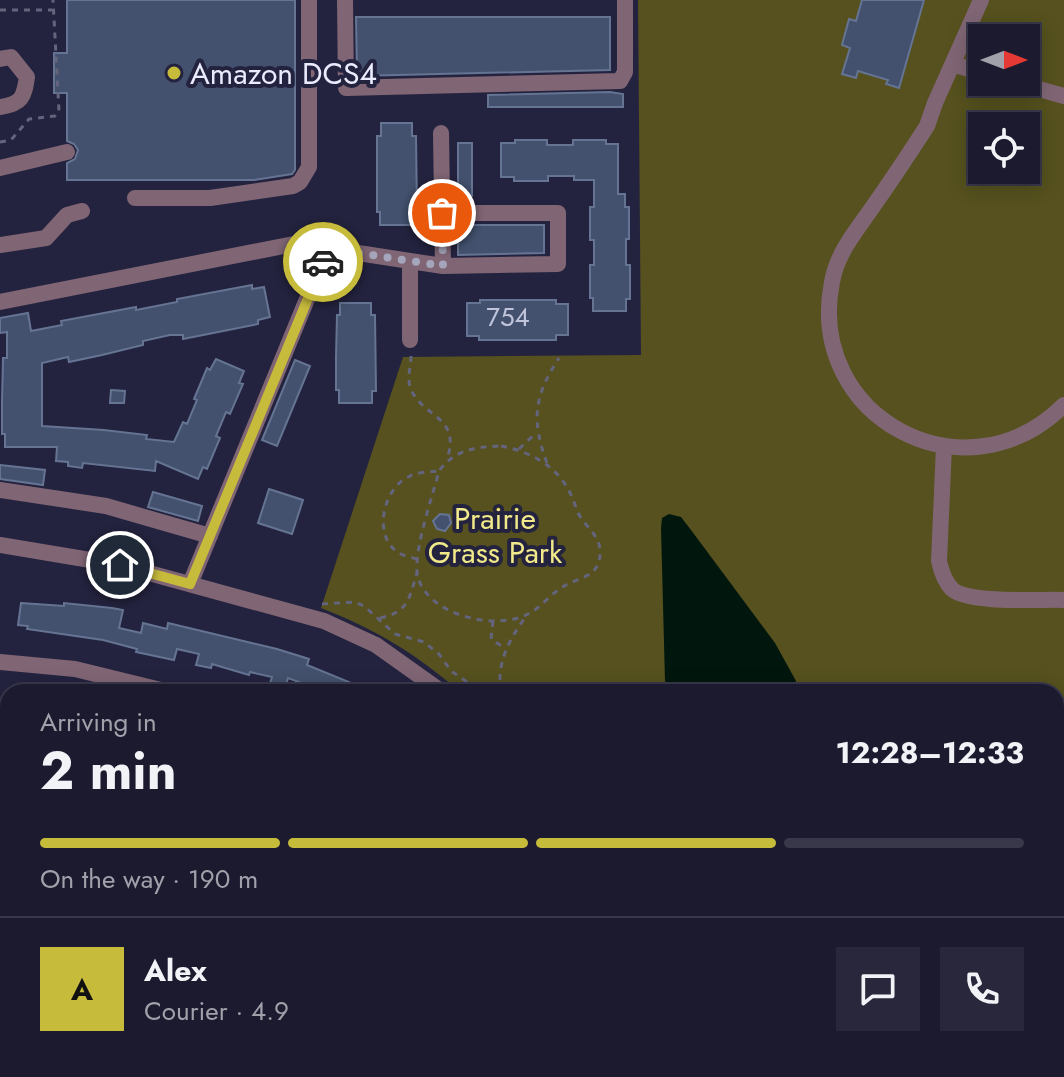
<!DOCTYPE html>
<meta charset="utf-8">
<style>
body{margin:0;font-family:Jost,sans-serif;background:#28273b;color:#f1f3f6;height:100vh;display:flex;flex-direction:column;font-size:30px;white-space:nowrap}
*{box-sizing:border-box;margin:0}
p{font-size:26px;color:#a0a1aa}
.icon{flex:none;width:44px;height:44px;fill:none;stroke:currentColor;stroke-width:2;stroke-linecap:round;stroke-linejoin:round}
.map{position:relative;flex:1;overflow:hidden}
.side{position:absolute;left:0px;top:684px;width:1064px;height:394px;display:flex;flex-direction:column;background:#1b1a2f;border-radius:24px 24px 0 0;box-shadow:0 4px 20px #0003,0 0 0 2px #39384b}
.side>*{flex:none}
.needle{width:52px;rotate:90deg}
.tools{position:absolute;left:968px;top:24px;display:grid;gap:16px}
.tools a{display:grid;place-items:center;width:72px;height:72px;border-radius:0px;background:#1b1a2f;box-shadow:0 4px 20px #0003,0 0 0 2px #39384b;font-size:40px}
.pin{position:absolute;display:grid;place-items:center;width:68px;height:68px;color:#fff;margin:-34px;border:4px solid #fff;border-radius:50%;box-shadow:0 2px 8px #0007}
.courier{position:absolute;display:grid;place-items:center;width:80px;height:80px;margin:-40px;border:6px solid #c7bb3c;border-radius:50%;background:#fff;color:#222;box-shadow:0 2px 10px #0007}
.headline em{font-style:normal;font-weight:700}
.headline div{display:flex;flex-direction:column-reverse}
.headline{display:flex;align-items:center;justify-content:space-between;height:136px;padding:0 40px}
h1{font-size:52px;font-weight:700;line-height:60px}
.bar{display:grid;grid-template-columns:repeat(4,1fr);gap:12px 8px;align-content:center;height:96px;padding:0 40px}
.bar i{height:10px;border-radius:6px;background:#39384b}
.bar .active{background:#c7bb3c}
.bar p{grid-column:span 4}
.line{display:flex;align-items:center;gap:20px;padding:0 40px;border-top:2px solid #39384b}
.line div{flex:1}
.round{display:grid;place-items:center;flex:none;width:84px;height:84px;border-radius:0px;background:#28273b}
.map>svg:first-child{display:block}
.green{fill:#56511e;fill-rule:evenodd}
.water{fill:#01160d}
.building{fill:#43516e;stroke:#647492;stroke-width:2}
.lines{fill:none;stroke-linecap:round;stroke-linejoin:round}
.path{stroke:#64647d;stroke-width:3;stroke-dasharray:6 6;stroke-linecap:butt}
.minor{stroke:#806675;stroke-width:16}
.done{stroke:#a5a5bb;stroke-width:8;stroke-dasharray:0 14.4}
.route{stroke:#c7bb3c;stroke-width:10}
.poi-dot{fill:#c7bb3c;stroke:#24233f;stroke-width:3}
.labels{text-anchor:middle;dominant-baseline:central;stroke-width:8;stroke-linejoin:round;paint-order:stroke}
.number-label{font-size:26px;fill:#c0c4da}
.poi-label{font-size:30px;fill:#eaebfe;stroke:#24233f;text-anchor:start}
.park-label{font-size:30px;fill:#f1e98a;stroke:#24233f}
</style>
<div class="map">
<svg width="1064" height="1077" viewBox="0 0 1064 1077">
<rect width="100%" height="100%" fill="#24233f"/>
<path class="green" d="M638,0H1064V715H1056V692H460C415,653 377,630 321,608L403,357L641,355ZM982,38H1026V82H982ZM982,126H1026V170H982Z"/>
<path class="water" d="M669,514L681,517L691,530L775,643L796,681L793,692H671L665,681L661,528L662,518Z"/>
<path class="building" d="M67,0H295V170L292,174L254,180H67V163L75,159L78,150L74,144L67,141V93H54V53H67Z
M862,0H924L899,88L886,84L888,80L858,71L856,78L842,74L850,48L842,45L849,19L856,21Z
M356,17H610V70L357,76Z
M610,92L623,94V107H488V95Z
M381,123H412V136H416L417,213H413V225H380V212H377V136H381Z
M515,140H547V145H573V140H606V144H618V194H625V207H629V239H626V265H630V299H626V311H593V298H590V265H594V240H590V207H594V180H574V176H548V181H514V177H501V143H515Z
M458,143H472V196H458Z
M458,225H544V253L458,255Z
M252,285V289L264,287L270,317L258,320V324L183,339V335H170L143,341V345L102,355L69,362L68,357L42,363V426L104,430L147,435L146,439L174,442L183,422L187,424L197,400L194,399L207,368L210,370L216,359L244,371L239,383L243,384L230,414L226,412L216,436L220,438L207,469L203,467L198,479L156,461L155,471L83,463L82,468L68,466V462L56,461L57,447H5V434H2V402L3,358H7V332L0,333V318L28,313L31,331L62,325L61,321L136,307V310L177,302V299Z
M480,300H556V304H568V335H556V340H479V336H467V303H480Z
M340,303H371V315H375L376,391H372V403H339V390H336V357L337,315H340Z
M295,360L310,366L277,446L262,440Z
M111,390L125,391L124,403H110Z
M0,465L45,470L43,485L0,479Z
M269,489L303,500L292,534L258,523Z
M153,492L202,506L198,521L148,507Z
M440,514L449,515L451,523L445,531L437,529L433,521Z
M21,603L64,606V603L112,608L123,610L119,628L141,633L143,623L167,629L168,623L277,649L309,659L307,665L373,692H307L310,686L288,678L285,688L270,683L272,677L250,672L249,675L212,664L211,668L196,665L199,654L177,649L174,660L136,652L137,649L103,640L27,629L28,626L18,625Z"/>
<g class="lines">
<path class="path" d="M0,10H52
M0,142L11,140L29,119L55,116L59,111L53,0
M411,356C411,366 407,376 410,387C421,418 462,415 447,459
M501,446C537,453 565,471 576,508C582,526 602,534 600,555C599,576 581,577 566,585C552,592 542,607 528,614C495,632 422,614 417,572C415,546 432,498 439,471C455,449 476,447 501,446Z
M519,449L536,433
M547,463C531,420 534,396 559,358
M417,559C411,557 404,556 399,553C372,537 383,489 408,477C416,472 429,472 439,471
M322,604L354,602L364,606L395,634L424,642L439,654L451,671L482,692
M380,618C409,612 409,598 417,573
M493,621L491,639L500,645H507
M486,692L494,685L499,686
M501,692C496,662 510,638 527,615"/>
<path class="minor" d="M345,0L346,88L620,81L625,72V0
M981,0L935,103L927,126C909,154 891,181 872,208C856,231 837,253 832,282C805,418 966,503 1064,405
M0,59L11,57L27,77C24,97 22,104 0,107
M953,64L982,73
M1014,82L1064,96
M441,133L443,266
M0,168L67,152
M135,198H210L293,186L300,182L309,167V0
M0,245L46,238L67,215L82,211
M410,262V340
M0,302L314,240L332,249L443,266L558,264V213H442
M944,446L939,561C941,570 945,582 952,589C968,604 1040,599 1064,600
M0,490L106,506L210,536
M0,545L120,565L324,621L376,645L442,692
M190,584L321,265L332,249
M0,662L75,669L169,692
M0,809L8,822
M5,867L8,863
M1056,926H1064
M1056,970H1064
M655,1070V1077
M901,1070V1077
M918,1070V1077
M973,1070L984,1077
M342,1077L352,1070"/>
</g>
<g class="lines">
<path class="done" d="M323,262L332,249L443,266L442,213"/>
<path class="route" d="M120,565L190,584L323,262"/>
</g>
<circle class="poi-dot" cx="174" cy="73" r="8"/>
<g class="labels">
<g class="number-label">
<text x="508" y="317">754</text>
</g>
<g class="poi-label">
<text x="190" y="73">Amazon DCS4</text>
</g>
<g class="park-label">
<text x="495" y="518">Prairie<tspan x="495" dy="34">Grass Park</tspan></text>
</g>
</g>
</svg>
<div class="tools">
<a><svg class="needle" viewBox="-14 -14 28 28"><path d="M0-13l5 13h-10z" fill="#e53935"/><path d="M0 13l5-13h-10z" fill="#a0a1aa"/></svg></a>
<a><svg class="icon" aria-label="locate" viewBox="0 0 24 24"><circle cx="12" cy="12" r="6"/><path d="M12 2v4M12 18v4M2 12h4M18 12h4"/></svg></a>
</div>
<div class="pin" style="left:442px;top:213px;background:#ea580c"><svg class="icon" aria-label="bag" viewBox="0 0 24 24"><path d="M5 8h14l-1 12H6zM9 8a3 3 0 0 1 6 0"/></svg></div>
<div class="pin" style="left:120px;top:565px;background:#1f2937"><svg class="icon" aria-label="home" viewBox="0 0 24 24"><path d="M3 11l9-7 9 7M6 9v11h12V9"/></svg></div>
<div class="courier" style="left:323px;top:262px"><svg class="icon" aria-label="car" viewBox="0 0 24 24"><path d="M5 17H2v-5l4-1 3-4h7l3 4 3 1v5h-3M9 17h6M6 11h13"/><circle cx="7" cy="17" r="2"/><circle cx="17" cy="17" r="2"/></svg></div>
<section class="side">
<div class="headline"><div><h1>2 min</h1><p>Arriving in</p></div><em>12:28–12:33</em></div>
<div class="bar"><i class="active"></i><i class="active"></i><i class="active"></i><i></i><p>On the way · 190 m</p></div>
<div class="line" style="height:144px"><b class="round" style="background:#c7bb3c;color:#111">A</b><div><b>Alex</b><p>Courier · 4.9</p></div><a class="round"><svg class="icon" aria-label="chat" viewBox="0 0 24 24"><path d="M4 5h16v11H9l-5 4z"/></svg></a><a class="round"><svg class="icon" aria-label="phone" viewBox="0 0 24 24"><path d="M5 4h4l2 5-3 2q2 4 5 5l2-3 5 2v4C11 20 4 13 5 4z"/></svg></a></div>
</section>
</div>
